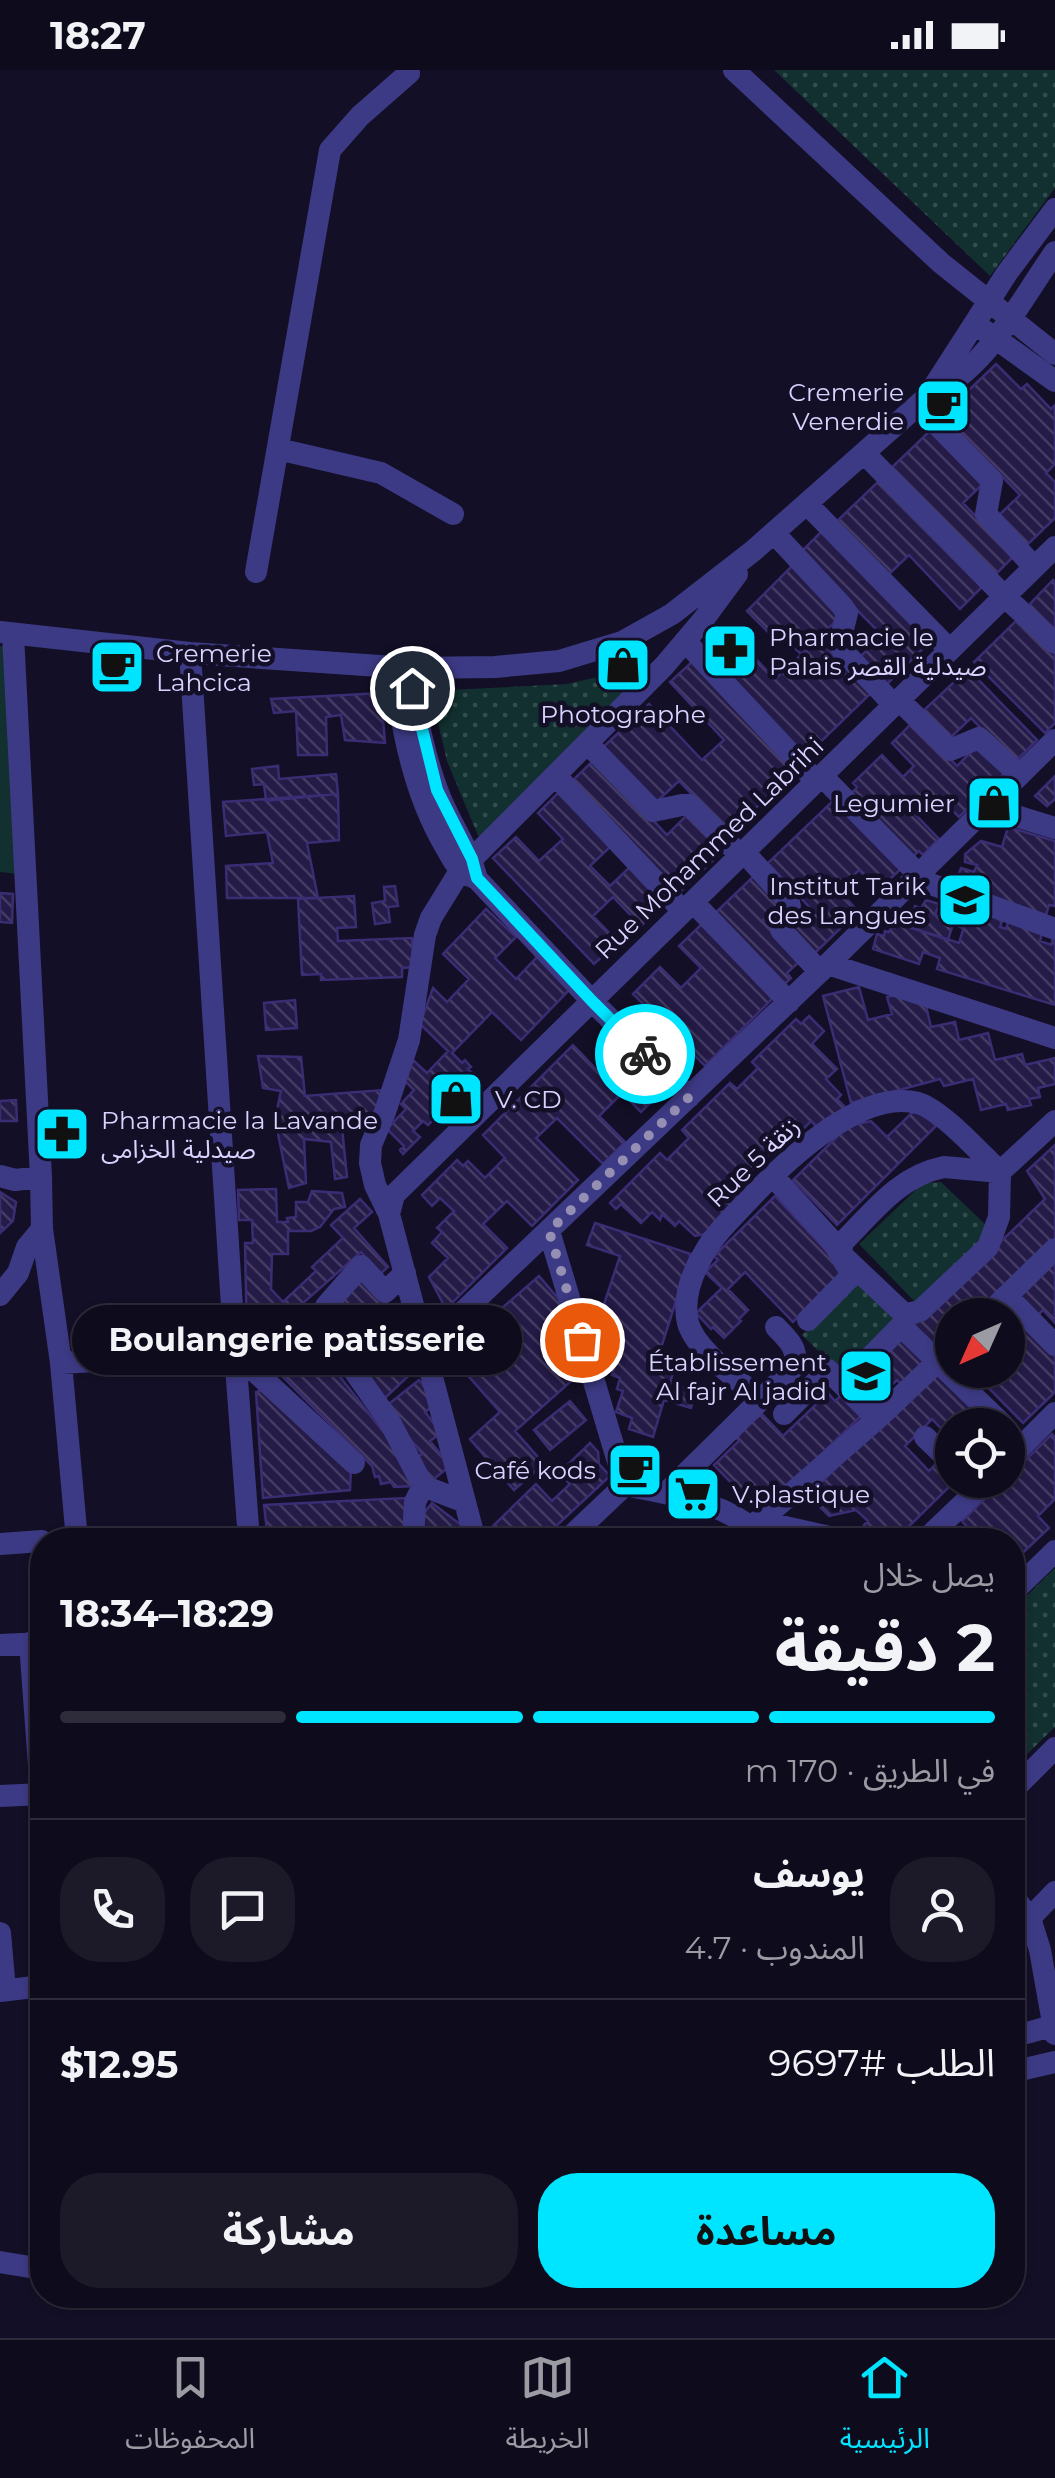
<!DOCTYPE html>
<html lang="ar">
<meta charset="utf-8">
<style>
body{margin:0;font-family:Montserrat,"Noto Sans Arabic",sans-serif;background:#1c1929;color:#f1f3f6;direction:rtl;height:100vh;display:flex;flex-direction:column;font-size:38px;white-space:nowrap}
*{box-sizing:border-box;margin:0}
p{font-size:32px;color:#9b9ba3}
.icon{flex:none;width:55px;height:55px;fill:none;stroke:currentColor;stroke-width:2;stroke-linecap:round;stroke-linejoin:round}
.map{position:relative;flex:1;overflow:hidden;direction:ltr}
.drawer{position:absolute;left:30px;top:1458px;width:995px;height:780px;display:flex;flex-direction:column;background:#0e0b1c;border-radius:40px;box-shadow:0 2px 8px #0004,0 0 0 2px #2e2b3b;direction:rtl}
.drawer>*{flex:none}
.needle{width:65px;rotate:225deg}
.buttons{position:absolute;left:935px;top:1228px;display:grid;gap:20px}
.buttons a{display:grid;place-items:center;width:90px;height:90px;border-radius:50%;background:#0e0b1c;box-shadow:0 2px 8px #0004,0 0 0 2px #2e2b3b;font-size:50px}
.pin{position:absolute;display:grid;place-items:center;width:85px;height:85px;color:#fff;margin:-42px;border:5px solid #fff;border-radius:50%;box-shadow:0 2px 10px #0007}
.courier{position:absolute;display:grid;place-items:center;width:100px;height:100px;margin:-50px;border:8px solid #00e5ff;border-radius:50%;background:#fff;color:#222;box-shadow:0 2px 12px #0007}
.bubble{position:absolute;height:70px;border-radius:35px;background:#0e0b1c;box-shadow:0 2px 8px #0004,0 0 0 2px #2e2b3b;font-size:32px;font-weight:700;line-height:70px;text-align:center;direction:rtl}
.headline em{font-style:normal;font-weight:700}
.headline div{display:flex;flex-direction:column-reverse}
.headline{display:flex;align-items:center;justify-content:space-between;height:170px;padding:0 30px}
h1{font-size:65px;font-weight:700;line-height:75px}
.bar{display:grid;grid-template-columns:repeat(4,1fr);gap:15px 10px;align-content:center;height:120px;padding:0 30px}
.bar i{height:12px;border-radius:8px;background:#2e2b3b}
.bar .active{background:#00e5ff}
.bar p{grid-column:span 4}
.line{display:flex;align-items:center;gap:25px;padding:0 30px;border-top:2px solid #2e2b3b}
.line div{flex:1}
.round{display:grid;place-items:center;flex:none;width:105px;height:105px;border-radius:40px;background:#1c1929}
.cta{display:flex;gap:20px;margin-top:auto;padding:20px 30px}
.cta a{flex:1;height:115px;border-radius:40px;background:#00e5ff;color:#111;font-size:40px;font-weight:700;line-height:115px;text-align:center}
.cta a+a{background:#1c1929;color:#f1f3f6}
.status{display:flex;justify-content:space-between;align-items:center;height:70px;padding:0 50px;background:#0e0b1c;direction:ltr}
.status svg{height:28px;fill:currentColor}
.menu{display:flex;justify-content:space-around;align-items:center;height:140px;border-top:2px solid #2e2b3b;background:#0e0b1c;font-size:28px;color:#9b9ba3}
.menu a{display:grid;justify-items:center;gap:5px}
.menu .active{color:#00e5ff}
.map>svg:first-child{display:block}
.park{fill:url(#park-dots)}
.garden{fill:#12302f}
.building{fill:url(#building-back-hatch);stroke:#3b2d73;stroke-width:2.5}
.lines{fill:none;stroke-linecap:round;stroke-linejoin:round}
.minor{stroke:#3d3a85;stroke-width:22}
.done{stroke:#948fb3;stroke-width:10;stroke-dasharray:0 18}
.route{stroke:#00e5ff;stroke-width:12}
.labels{text-anchor:middle;dominant-baseline:central;stroke-width:9;stroke-linejoin:round;paint-order:stroke}
.poi-label{font-size:25px;fill:#d9d4ff;stroke:#130f26;text-anchor:end}
.street-label{font-size:25px;fill:#d9d4ff;stroke:#130f26}
</style>
<div class="status"><b>18:27</b><svg viewBox="0 0 49 12"><path d="M0 12V9h3v3zM5 12V6h3v6zM10 12V3h3v9zM15 12V0h3v12zM26 1h20v11H26zM47 4h2v5h-2z"/></svg></div>
<div class="map">
<svg width="1055" height="2268" viewBox="0 0 1055 2268">
<defs>
<pattern id="park-dots" width="8" height="8" patternUnits="userSpaceOnUse" patternTransform="scale(2.5)"><rect width="8" height="8" fill="#12302f"/><path d="M2 2h.1M6 6h.1" fill="none" stroke="#344d4e" stroke-width="1.8" stroke-linecap="round"/></pattern>
<pattern id="building-back-hatch" width="6" height="6" patternUnits="userSpaceOnUse" patternTransform="scale(2.5)"><rect width="6" height="6" fill="#241b47"/><path d="M-1 5l2 2M0 0l6 6M5-1l2 2" fill="none" stroke="#433b63"/></pattern>
</defs>
<rect width="100%" height="100%" fill="#130f26"/>
<path class="park" d="M774,0H1055V118L990,206Z
M653,594L479,768L447,691L434,636L449,620L567,614Z
M941,1112L990,1159L919,1236L859,1174L923,1113Z
M858,1206L902,1244L843,1305L802,1265Z
M1055,1498V1657L1013,1698V1539Z"/>
<path class="garden" d="M0,576L4,577L18,804L0,802Z"/>
<path class="building" d="M996,294L1021,319L1027,314L1051,339L1055,335V394L1046,403L1055,412V448L1026,476L998,446L1020,425L943,345Z
M933,358L985,412L963,433L1014,486L991,509L888,401Z
M881,409L984,515L960,539L909,485L886,507L835,453Z
M824,459L934,568L885,616L858,589L882,565L800,483Z
M792,496L842,545L802,585L778,562L773,567L747,541Z
M1053,510L1055,513V563L1028,536Z
M1022,545L1055,578V653L1045,663L974,592Z
M727,559L775,609L818,569L871,623L804,688L703,583Z
M693,591L796,700L729,763L679,711L653,735L600,680L649,634L702,690L724,670L670,612Z
M968,599L1037,670L1014,693L971,648L948,670L922,642Z
M381,623L385,673L345,670L341,645L326,647L327,685H298L296,641L274,643L271,629Z
M914,651L957,696L980,673L1007,701L959,747L937,725L916,745L939,769L923,785L919,781L912,787L851,724L857,717L853,713L882,685L903,707L914,696L892,673Z
M595,689L667,765L690,742L725,779L679,823L572,711Z
M278,696L279,709L336,704L338,724L266,731L264,714L254,715L252,699Z
M1055,706V729L1047,736L1035,726Z
M559,722L611,776L590,796L610,816L631,796L666,832L641,856L613,827L593,846L618,872L594,894L493,788L516,767L539,791L563,769L538,743Z
M338,724L339,770L307,773L318,828H227L226,796L273,793L267,762L226,766L223,732Z
M837,727L903,797L878,820L859,800L838,820L858,841L812,886L789,862L812,840L768,793Z
M1008,757L1055,771V836L1049,835L1046,845L955,815L961,798L974,802L977,795L965,792V784L981,771L1002,777Z
M756,804L782,832L763,850L802,889L787,903L791,908L781,917L712,846Z
M395,816L398,836L388,837L390,852L375,854L372,833L385,831L384,817Z
M0,823L13,824L12,853L0,852Z
M354,826L356,857L337,858L338,871L412,868L414,897L402,898V907L321,910V904L302,905L298,829Z
M926,830L939,834L935,845L947,849L951,837L968,843L963,858L953,854L948,870L905,856L911,839L914,840L915,836L921,838Z
M971,834L1004,845L1000,857L1006,859L1009,849L1043,860L1040,871L1051,875L1055,862V935L937,899L940,888L923,882L919,894L873,879L877,864L884,866L885,861L889,862L891,857L895,858L897,853L959,873Z
M486,839L516,867L495,888L516,909L539,885L572,917L521,970L492,942L452,983L462,993L465,990L471,997L468,999L473,1004L469,1009L472,1012L467,1017L464,1014L458,1020L462,1023L453,1032L449,1028L443,1034L447,1037L438,1046L434,1043L432,1044L435,1048L428,1055L423,1051L413,1061L420,1067L403,1084L400,1080L404,1076L387,1059L406,1039L401,1034L414,1020L404,1010L413,990L427,1003L448,981L420,954L433,918L447,932L469,909L443,884Z
M705,851L777,924L705,996L633,924L660,897L681,918L701,898L679,876Z
M859,917L868,950L892,944L887,927L901,924L925,932L931,957L955,952L959,970L988,963L995,990L1022,984L1025,995L1055,988V1014L1038,1018L1040,1027L1029,1029L1031,1035L1008,1040L1006,1034L981,1040L973,1009L944,1016L940,1009L851,1033L823,926Z
M295,930L297,958L266,960L264,933Z
M809,946L824,961L812,974L837,999L826,1009L841,1025L837,1029L845,1037L820,1061L811,1051L787,1075L783,1071L739,1114L745,1120L711,1163L695,1166L679,1151L675,1156L662,1144L660,1150L652,1142L641,1153L621,1134L616,1139L610,1133L660,1083L667,1090L689,1068L682,1060L730,1013L737,1019L758,998L752,992L796,949L801,954Z
M573,975L599,1002L622,978L663,1020L641,1042L622,1023L599,1046L625,1072L603,1094L557,1048L536,1068L578,1110L532,1156L507,1131L483,1154L507,1178L446,1239L429,1207L448,1188L432,1173L442,1162L437,1158L454,1141L440,1128L432,1136L422,1125L457,1090L463,1096L468,1091L485,1108L505,1088L483,1065Z
M258,986L301,987L305,1026L383,1020L381,1047L341,1048L347,1107L335,1109L331,1072L304,1069L306,1113L289,1118L275,1049L281,1021L263,1018Z
M16,1030L17,1051H0V1031Z
M918,1037L936,1056L837,1155L793,1110L848,1056L871,1051L887,1067Z
M1055,1075V1170L978,1245H952V1270L939,1282L913,1256L1045,1129L1027,1101Z
M276,1119L277,1152H288L287,1148L296,1147V1132H308L312,1121L342,1123L345,1137L334,1139L320,1157L311,1161H288V1184H272L271,1219L283,1232L316,1201L312,1197L343,1168L331,1155L360,1129L372,1142L354,1158L388,1197L380,1204L361,1182L303,1233L327,1261L311,1274L341,1308L385,1364L414,1416L394,1417L391,1412L381,1414L379,1406L375,1407L372,1396L247,1271L245,1173H253L252,1150H239L238,1120Z
M0,1122L16,1132L13,1151L0,1163Z
M775,1126L844,1200L793,1252L745,1202L728,1219L748,1240L739,1249L741,1251L724,1268L713,1257L711,1259L696,1243L722,1218L705,1202L718,1190L714,1186Z
M595,1153L691,1184L660,1281L678,1287L670,1313L696,1321L691,1338L664,1330L653,1367L629,1359L632,1348L616,1342L623,1321L617,1319L620,1308L612,1305L620,1281L611,1278L616,1264L608,1262L611,1250L600,1246L620,1186L587,1175Z
M1055,1186V1253L1043,1240L1036,1247L1015,1225Z
M361,1205L408,1255L396,1266L407,1277L390,1293L395,1298L411,1283L421,1294L384,1329L353,1295L370,1279L330,1235Z
M539,1206L574,1247L549,1269L554,1274L562,1267L565,1271L569,1268L576,1275L571,1279L578,1288L569,1296L578,1305L515,1361L544,1394L514,1420L470,1369L500,1342L449,1284Z
M1008,1232L1055,1280V1322L1023,1353L971,1300H1008V1245H994Z
M903,1267L927,1292L902,1315L897,1310L875,1331L855,1309Z
M937,1300L991,1355H952V1370L932,1349L905,1376L929,1401L937,1393L948,1404L943,1409L950,1416L897,1468L877,1458L872,1462L864,1455L868,1451L856,1440L829,1446L808,1425Z
M419,1310L437,1333L425,1342L441,1363L430,1371L450,1396L430,1412L413,1391L422,1384L385,1337Z
M268,1317L351,1398L350,1420L263,1428L256,1322Z
M828,1323L835,1331L842,1325L861,1346L773,1431L765,1422L762,1425L754,1417L751,1421L747,1417L741,1423L714,1395L739,1371L734,1365L762,1344L783,1366Z
M570,1331L586,1350L550,1380L534,1360Z
M1052,1364L1055,1367V1429L1038,1446L1049,1458L1012,1493V1470H957L969,1459L962,1451L1004,1410H1008V1407Z
M590,1373L598,1382L599,1394L610,1406L541,1470H495L493,1456L536,1414L552,1431L570,1414L559,1403Z
M406,1428L403,1470H268L264,1435Z
M432,1433L465,1458L456,1470H439L416,1453Z"/>
<g class="lines">
<path class="minor" d="M734,0L941,193L1055,284
M985,261L1055,311
M933,318L1007,203L1055,139
M918,335L992,411L986,444L1034,497
M278,379L381,403L453,444
M864,383L1004,526L1055,573
M807,434L950,580
M774,463L842,536L847,543L840,571L843,581L894,635
M256,502L330,80L360,46L409,3L408,0
M0,562L190,583L409,598L495,597L559,591L622,572L672,544L753,481L927,327C988,298 1018,234 1055,182
M685,571L816,711
M190,583L235,1283L249,1470
M394,597C402,659 413,721 445,776C450,784 455,796 463,802C467,805 472,806 477,809C469,778 449,752 438,722C423,683 415,640 409,598
M899,630L950,680L979,668L1020,705
M588,674L653,741L682,735H690L740,785
M556,706L683,841
M822,706L918,804
M987,737L1055,758
M744,782L789,832L790,837L781,855V860L820,902
M914,808L1055,859
M477,809L592,931L689,1027
M693,832L789,932
M828,894L1055,968
M944,1097L1000,1102L999,1147L988,1177L920,1241L907,1244L901,1241L844,1187L841,1182L843,1172C874,1141 899,1106 944,1097Z
M772,1105L833,1172L848,1198L854,1203L808,1250
M0,1106L15,1110L41,1107
M389,1144L375,1115L370,1093L371,1075L385,1042L409,970L425,865L431,848L460,801L664,596L703,550L737,504
M42,1159L61,1293L77,1470
M549,1161L625,1415
M405,1203L385,1222L361,1196L326,1236L349,1265L352,1298L390,1352L423,1416L465,1432
M0,1225L18,1203L27,1177L42,1159L41,1107L13,565
M1007,1226L1055,1275
M987,1245L1055,1179
M425,1278L828,894L1055,670
M61,1293L235,1283L354,1393
M843,1308V1315L877,1349
M761,1330C739,1310 696,1281 688,1253C682,1228 693,1201 706,1180C714,1165 728,1152 740,1139C776,1100 858,1017 918,1033C942,1040 981,1084 1000,1102L1055,1051
M784,1344L828,1300L843,1315L901,1256L1003,1355
M925,1367L952,1393
M1008,1390L1055,1343
M625,1415C672,1425 731,1432 764,1470
M666,1423L794,1297C799,1278 788,1270 776,1257
M758,1451L843,1470
M753,1457L877,1349L952,1278
M413,1470L415,1432L423,1416
M475,1470L389,1144L394,1125L1055,477
M567,1470L625,1415
M925,1470L988,1410
M0,1474L42,1471
M1012,1523L1055,1481
M30,1573L42,1736
M0,1575L42,1573
M1012,1721L1055,1678
M0,1726L42,1724
M1012,1825L1030,1848L1040,1880L1055,1964
M1030,1848L1055,1822
M0,1863L5,1920
M0,1921L42,1916
M1012,1967L1052,1956
M1012,2002L1055,1992
M0,2192L42,2199"/>
</g>
<g class="lines">
<path class="done" d="M582,1270L549,1161L689,1027L645,984"/>
<path class="route" d="M412,618L437,720L472,789L477,808L592,931L645,984"/>
</g>
<defs>
<g id="cafe-square" transform="scale(2.875)"><rect x="-9" y="-9" width="18" height="18" rx="4" fill="#00e5ff" stroke="#130f26"/><path d="M-5.5-4.5H6V0H3Q3 3.5 0 3.5H-2.5Q-5.5 3.5-5.5 0ZM3-3.2v2h1.7v-2ZM-6 4.5H4V6H-6Z" fill="#111"/></g>
<g id="pharmacy-square" transform="scale(2.875)"><rect x="-9" y="-9" width="18" height="18" rx="4" fill="#00e5ff" stroke="#130f26"/><path d="M-2-6h4v4h4v4h-4v4h-4v-4h-4v-4h4Z" fill="#111"/></g>
<g id="shop-square" transform="scale(2.875)"><rect x="-9" y="-9" width="18" height="18" rx="4" fill="#00e5ff" stroke="#130f26"/><path d="M-5-2.5h2.3a2.7 3.5 0 0 1 5.4 0H5L5.5 6h-11ZM-1.5-2.5h3a1.5 2.3 0 0 0-3 0Z" fill="#111"/></g>
<g id="school-square" transform="scale(2.875)"><rect x="-9" y="-9" width="18" height="18" rx="4" fill="#00e5ff" stroke="#130f26"/><path d="M0-5L7-2L0 1L-7-2ZM-4 1L0 2.5L4 1V4Q0 6-4 4Z" fill="#111"/></g>
<g id="supermarket-square" transform="scale(2.875)"><rect x="-9" y="-9" width="18" height="18" rx="4" fill="#00e5ff" stroke="#130f26"/><path d="M-6-5.5h2.5l.6 2H6L4.5 2H-2.5L-4.4-4H-6ZM-1.5 3.2a1.3 1.3 0 1 0 .1 0ZM3 3.2a1.3 1.3 0 1 0 .1 0Z" fill="#111"/></g>
</defs>
<g fill-rule="evenodd">
<use href="#cafe-square" x="943" y="336"/>
<use href="#pharmacy-square" x="730" y="581"/>
<use href="#shop-square" x="623" y="595"/>
<use href="#cafe-square" x="117" y="597"/>
<use href="#shop-square" x="994" y="733"/>
<use href="#school-square" x="965" y="830"/>
<use href="#shop-square" x="456" y="1029"/>
<use href="#pharmacy-square" x="62" y="1064"/>
<use href="#school-square" x="866" y="1306"/>
<use href="#cafe-square" x="635" y="1400"/>
<use href="#supermarket-square" x="693" y="1424"/>
</g>
<g class="labels">
<g class="poi-label">
<text x="904" y="322">Cremerie<tspan x="904" dy="29">Venerdie</tspan></text>
<text x="769" y="567" text-anchor="start">Pharmacie le<tspan x="769" dy="29">Palais صيدلية القصر</tspan></text>
<text x="156" y="583" text-anchor="start">Cremerie<tspan x="156" dy="29">Lahcica</tspan></text>
<text x="623" y="644" text-anchor="middle">Photographe</text>
<text x="955" y="733">Legumier</text>
<text x="926" y="816">Institut Tarik<tspan x="926" dy="29">des Langues</tspan></text>
<text x="495" y="1029" text-anchor="start">V. CD</text>
<text x="101" y="1050" text-anchor="start">Pharmacie la Lavande<tspan x="101" dy="29">صيدلية الخزامى</tspan></text>
<text x="827" y="1292">Établissement<tspan x="827" dy="29">Al fajr Al jadid</tspan></text>
<text x="596" y="1400">Café kods</text>
<text x="732" y="1424" text-anchor="start">V.plastique</text>
</g>
<g class="street-label">
<text transform="translate(709 778) rotate(-44)">Rue Mohammed Labrihi</text>
<text transform="translate(753 1092) rotate(-44)">Rue 5 زنقة</text>
</g>
</g>
</svg>
<div class="buttons">
<a><svg class="needle" viewBox="-14 -14 28 28"><path d="M0-13l5 13h-10z" fill="#e53935"/><path d="M0 13l5-13h-10z" fill="#9b9ba3"/></svg></a>
<a><svg class="icon" aria-label="locate" viewBox="0 0 24 24"><circle cx="12" cy="12" r="6"/><path d="M12 2v4M12 18v4M2 12h4M18 12h4"/></svg></a>
</div>
<div class="pin" style="left:582px;top:1270px;background:#ea580c"><svg class="icon" aria-label="bag" viewBox="0 0 24 24"><path d="M5 8h14l-1 12H6zM9 8a3 3 0 0 1 6 0"/></svg></div>
<div class="pin" style="left:412px;top:618px;background:#1f2937"><svg class="icon" aria-label="home" viewBox="0 0 24 24"><path d="M3 11l9-7 9 7M6 9v11h12V9"/></svg></div>
<div class="courier" style="left:645px;top:984px"><svg class="icon" aria-label="bike" viewBox="0 0 24 24"><circle cx="6" cy="16" r="4"/><circle cx="18" cy="16" r="4"/><path d="M6 16l4-8h5l3 8M10 8l3 8H6M13 5h3"/></svg></div>
<div class="bubble" style="left:72px;top:1235px;width:450px">Boulangerie patisserie</div>
<section class="drawer">
<div class="headline"><div><h1>2 دقيقة</h1><p>يصل خلال</p></div><em>18:29–18:34</em></div>
<div class="bar"><i class="active"></i><i class="active"></i><i class="active"></i><i></i><p>في الطريق · 170 m</p></div>
<div class="line" style="height:180px"><a class="round"><svg class="icon" aria-label="person" viewBox="0 0 24 24"><circle cx="12" cy="8" r="4"/><path d="M4 21q1-7 8-7t8 7"/></svg></a><div><b>يوسف</b><p>المندوب · 4.7</p></div><a class="round"><svg class="icon" aria-label="chat" viewBox="0 0 24 24"><path d="M4 5h16v11H9l-5 4z"/></svg></a><a class="round"><svg class="icon" aria-label="phone" viewBox="0 0 24 24"><path d="M5 4h4l2 5-3 2q2 4 5 5l2-3 5 2v4C11 20 4 13 5 4z"/></svg></a></div>
<div class="line" style="height:130px"><div>الطلب #9697</div><b>$12.95</b></div>
<div class="cta"><a>مساعدة</a><a>مشاركة</a></div>
</section>
</div>
<nav class="menu">
<a class="active"><svg class="icon" aria-label="home" viewBox="0 0 24 24"><path d="M3 11l9-7 9 7M6 9v11h12V9"/></svg>الرئيسية</a>
<a><svg class="icon" aria-label="map" viewBox="0 0 24 24"><path d="M3 6l6-2 6 2 6-2v14l-6 2-6-2-6 2zM9 4v14M15 6v14"/></svg>الخريطة</a>
<a><svg class="icon" aria-label="saved" viewBox="0 0 24 24"><path d="M7 4h10v16l-5-4-5 4z"/></svg>المحفوظات</a>
</nav>
